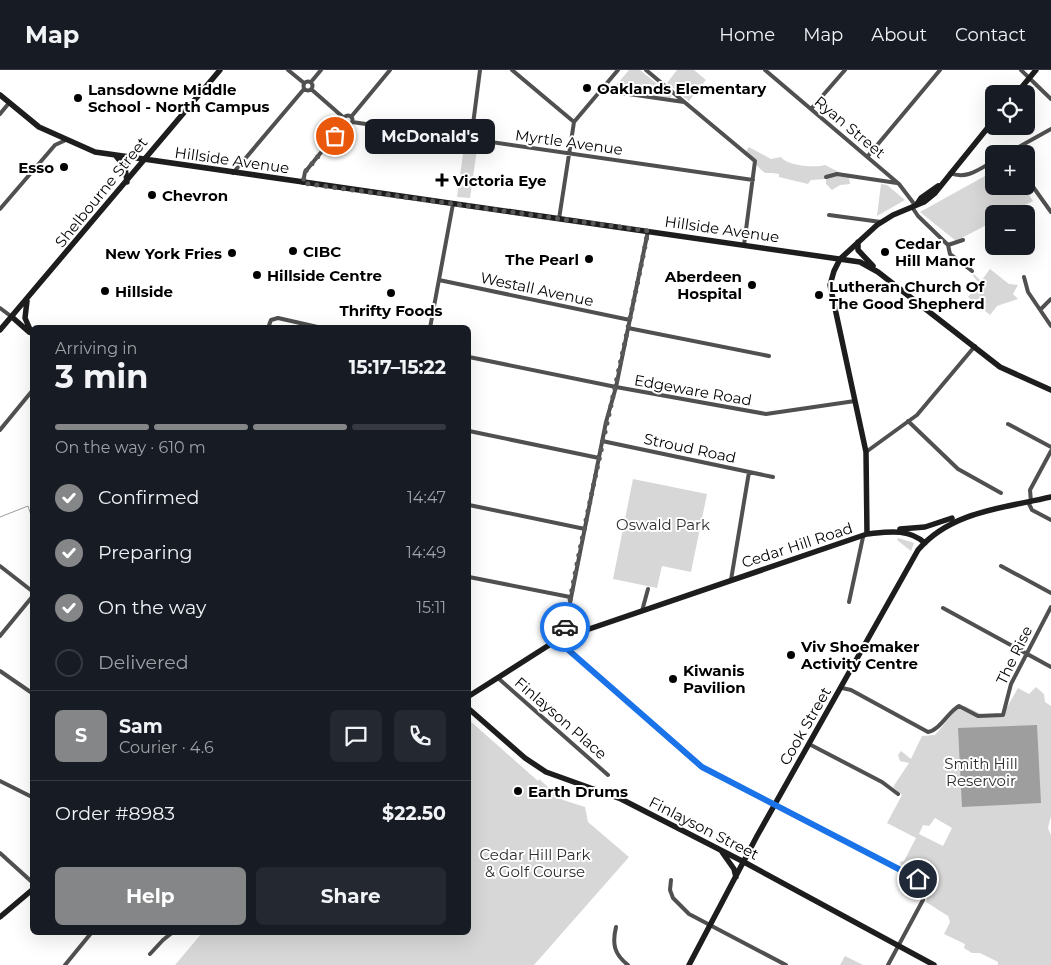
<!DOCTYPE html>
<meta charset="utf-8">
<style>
body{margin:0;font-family:Montserrat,sans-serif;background:#242831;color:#f1f3f6;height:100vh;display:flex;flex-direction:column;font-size:19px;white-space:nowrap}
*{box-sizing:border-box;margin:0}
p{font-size:16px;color:#9ea1a6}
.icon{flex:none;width:28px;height:28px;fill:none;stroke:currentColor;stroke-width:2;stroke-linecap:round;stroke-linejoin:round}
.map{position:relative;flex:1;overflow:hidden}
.side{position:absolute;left:30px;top:255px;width:441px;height:610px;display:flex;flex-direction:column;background:#171b24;border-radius:8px;box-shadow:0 5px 20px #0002}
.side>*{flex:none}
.buttons{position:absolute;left:985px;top:15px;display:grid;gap:10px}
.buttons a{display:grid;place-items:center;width:50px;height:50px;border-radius:8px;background:#171b24;box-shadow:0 5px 20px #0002;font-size:25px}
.pin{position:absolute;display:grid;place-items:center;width:42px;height:42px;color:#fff;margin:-21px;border:2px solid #fff;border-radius:50%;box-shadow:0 1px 5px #0007}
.courier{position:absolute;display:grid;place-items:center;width:50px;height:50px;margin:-25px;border:4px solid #1a73e8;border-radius:50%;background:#fff;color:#222;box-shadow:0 1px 6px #0007}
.bubble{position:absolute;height:35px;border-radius:8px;background:#171b24;box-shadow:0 5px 20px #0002;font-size:16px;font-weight:700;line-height:35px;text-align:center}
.headline em{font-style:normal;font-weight:700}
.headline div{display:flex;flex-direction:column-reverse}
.headline{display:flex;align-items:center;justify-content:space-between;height:85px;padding:0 25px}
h1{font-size:32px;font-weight:700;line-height:38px}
.bar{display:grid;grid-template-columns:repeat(4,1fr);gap:8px 5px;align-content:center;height:60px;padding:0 25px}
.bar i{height:6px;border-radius:4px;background:#363941}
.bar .selected{background:#858687}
.bar p{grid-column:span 4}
.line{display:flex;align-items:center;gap:12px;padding:0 25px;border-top:1px solid #363941}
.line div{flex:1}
.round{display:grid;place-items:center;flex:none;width:52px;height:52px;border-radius:8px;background:#242831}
ol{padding:0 25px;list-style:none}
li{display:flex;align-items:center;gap:15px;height:55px}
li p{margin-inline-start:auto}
li .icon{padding:5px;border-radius:50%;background:#858687;color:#fff;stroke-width:4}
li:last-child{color:#9ea1a6}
li i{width:28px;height:28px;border:2px solid #363941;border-radius:50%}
.primary-button{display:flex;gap:10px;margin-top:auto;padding:10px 25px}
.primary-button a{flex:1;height:58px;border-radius:8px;background:#858687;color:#fff;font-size:20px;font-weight:700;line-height:58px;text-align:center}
.primary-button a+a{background:#242831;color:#f1f3f6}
header{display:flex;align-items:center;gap:30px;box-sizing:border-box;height:70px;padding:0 25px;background:#171b24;border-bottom:1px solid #363941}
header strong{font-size:24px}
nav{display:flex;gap:28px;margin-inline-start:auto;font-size:18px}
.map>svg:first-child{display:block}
.green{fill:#d7d7d7;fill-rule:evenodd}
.water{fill:#9e9e9e}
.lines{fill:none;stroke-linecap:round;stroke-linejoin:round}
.stream{stroke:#9e9e9e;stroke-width:1}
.street{stroke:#505050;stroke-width:4}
.secondary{stroke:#1d1d1d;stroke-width:5.5}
.done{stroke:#595959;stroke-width:5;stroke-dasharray:0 9}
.route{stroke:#1a73e8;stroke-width:6}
.poi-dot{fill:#000;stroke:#fff;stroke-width:2}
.labels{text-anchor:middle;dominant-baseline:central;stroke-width:4;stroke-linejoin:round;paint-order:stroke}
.poi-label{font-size:15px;font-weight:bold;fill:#000;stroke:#fff;text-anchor:start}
.street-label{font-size:15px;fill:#000;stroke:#fff}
.park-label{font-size:15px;fill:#2e2e2e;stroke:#fff}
</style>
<header>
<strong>Map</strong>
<nav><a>Home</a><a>Map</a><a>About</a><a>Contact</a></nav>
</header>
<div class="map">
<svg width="1051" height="895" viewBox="0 0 1051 895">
<rect width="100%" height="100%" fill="#fff"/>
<path class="green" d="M629,0H640L672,26L670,28L612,20Z
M677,0H694L706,10L689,31L667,13Z
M464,77L477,79L470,128L457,127Z
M749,77L771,89L781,87C787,96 816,98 825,95L849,107L850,114L840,115L832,120L826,114V109L811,110L808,114L779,107V104C775,103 769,103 766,103C759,101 751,86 746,81Z
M994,101V116H1023L1033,131L1008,144H994V151L956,171L920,142Z
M881,114L887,115L905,130L877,146Z
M990,199L1009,214L1018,215L1013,224L1018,229L997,236L990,245L968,227L979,213L973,206L974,204L981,211Z
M633,409L707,424L691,502L662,496L657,518L613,509Z
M898,468L914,473L911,481L897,470Z
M1036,617L1044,624L1045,632L1051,636V746L1048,758L1051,765V895H998V892L980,883H972L964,878L965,874L944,864L950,852L948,846L926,832L927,828L925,810L914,801L901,795L900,792L904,791L916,768L887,753L902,725L893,717L909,693L900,691L898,685L901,681L911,689L922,666L935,665L956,640L965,636L987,647L1002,646L1018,618L1029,624ZM935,748L952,758L943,776L919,764L923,755L929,756Z
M469,650L538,711L539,709L563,730L585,737L588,752L629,787L534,895H175L202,863L469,862Z
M845,886L863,895H840Z"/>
<path class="water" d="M1037,655L1041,733L962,737L958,658Z"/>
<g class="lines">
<path class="stream" d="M0,447L28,436L32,448"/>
<path class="street" d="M288,0L304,13
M512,0L574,52
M646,0L755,91L744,175
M765,0L899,114L915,135
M1021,0L1051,29
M303.5 16a4.5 4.5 0 1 1 9 0a4.5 4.5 0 1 1-9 0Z
M311,12L321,0
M311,19L344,48
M601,20L684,32
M811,39L845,0
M0,44L9,33
M343.5 50a4.5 4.5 0 1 1 9 0a4.5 4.5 0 1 1-9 0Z
M351,47L390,0
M352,52L753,110
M471,70L480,0
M1006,84L1051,59
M868,86L940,0
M233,103L304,19
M950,103C967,110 979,99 994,91
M826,107L837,104L897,113
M1026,107L1051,142
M303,113L305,102L345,53
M912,137L918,146L948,175
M0,139L55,75L66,70
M829,145L881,152
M559,149L574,52L618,0
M963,170L948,175L950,184L972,201
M1024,207L1028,222L1051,256
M439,210L630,250
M0,238L12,247
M1041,239L1051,229
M268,258L271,250L278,248L322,258
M430,258L453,134
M628,258L769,286
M469,287L616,317L766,344L855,331
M908,351L958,399L1001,423
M1008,354L1051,377
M0,360L32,321
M469,361L599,388
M602,371L773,407
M866,382L917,345L975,276
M1028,432L1032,440L1051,450
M1031,432L1030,420L1051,381
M469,435L585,459
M0,496L32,521
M1001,496L1051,523
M469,507L570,527
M731,510L749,402
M849,532L863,467
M943,538L1051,597
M642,541L648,519
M0,566L32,527
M563,568L606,352L616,317L648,161
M557,570L701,697L918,809
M0,601L32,623
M498,608L608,705
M842,618L851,620L928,662C940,660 948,642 959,636L978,646L1003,645L1011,614L1051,537
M809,674L882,712L898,724
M0,711L32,727
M0,783L32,812
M671,810L670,820L673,828L689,844L786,895
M616,857C612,874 614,884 628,895
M150,884L163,870L173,862
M65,895L92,862
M888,895L923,830V818"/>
<path class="secondary" d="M1016,24L1036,0
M0,25L39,57L95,82L860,192L878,202L1000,297L1051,320
M116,86L125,97L127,112
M917,134L921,128L938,116
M858,172V180L873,196
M27,231L25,248L32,264
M12,247L29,262
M0,260L220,0
M900,459L925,457L952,448
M867,464L866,382L830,215L834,201L840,189L877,155L893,145L924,132L935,123L994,50
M469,626L557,570L867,464C888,462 908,458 925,473
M469,639L525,688L546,702L621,729L744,792L934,895
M722,782L734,799L736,807
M0,847L32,820
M689,895L757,766L918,480C951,441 1004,438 1051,427"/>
</g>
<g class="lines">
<path class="done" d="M335,66L305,102L303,113L648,161C622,294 589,424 565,557"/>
<path class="route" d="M565,557L563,568L557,570L702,697L918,809"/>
</g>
<g class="poi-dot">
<circle cx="587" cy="18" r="5"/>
<circle cx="78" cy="28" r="5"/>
<circle cx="64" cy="97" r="5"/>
<path d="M439.5 102.5h5v5h5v5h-5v5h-5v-5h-5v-5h5z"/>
<circle cx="152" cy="125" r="5"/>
<circle cx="293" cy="181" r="5"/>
<circle cx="885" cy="182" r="5"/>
<circle cx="232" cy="183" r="5"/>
<circle cx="589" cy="189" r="5"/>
<circle cx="257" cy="205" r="5"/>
<circle cx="752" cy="215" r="5"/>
<circle cx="105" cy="221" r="5"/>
<circle cx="391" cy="223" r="5"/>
<circle cx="819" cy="225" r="5"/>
<circle cx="791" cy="585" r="5"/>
<circle cx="673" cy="609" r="5"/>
<circle cx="518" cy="721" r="5"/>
</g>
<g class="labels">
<g class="poi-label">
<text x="597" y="18">Oaklands Elementary</text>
<text x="88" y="19">Lansdowne Middle<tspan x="88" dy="17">School - North Campus</tspan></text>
<text x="54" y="97" text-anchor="end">Esso</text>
<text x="453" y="110">Victoria Eye</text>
<text x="162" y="125">Chevron</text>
<text x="895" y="173">Cedar<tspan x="895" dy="17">Hill Manor</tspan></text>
<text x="303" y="181">CIBC</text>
<text x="222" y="183" text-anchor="end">New York Fries</text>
<text x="579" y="189" text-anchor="end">The Pearl</text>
<text x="267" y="205">Hillside Centre</text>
<text x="742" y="206" text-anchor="end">Aberdeen<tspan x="742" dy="17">Hospital</tspan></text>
<text x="829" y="216">Lutheran Church Of<tspan x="829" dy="17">The Good Shepherd</tspan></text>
<text x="115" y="221">Hillside</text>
<text x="391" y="240" text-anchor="middle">Thrifty Foods</text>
<text x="801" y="576">Viv Shoemaker<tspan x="801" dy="17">Activity Centre</tspan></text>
<text x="683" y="600">Kiwanis<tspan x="683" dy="17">Pavilion</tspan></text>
<text x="528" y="721">Earth Drums</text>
</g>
<g class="street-label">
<text transform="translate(850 57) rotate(40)">Ryan Street</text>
<text transform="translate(569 72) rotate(8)">Myrtle Avenue</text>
<text transform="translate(232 90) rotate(8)">Hillside Avenue</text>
<text transform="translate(101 122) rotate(-51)">Shelbourne Street</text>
<text transform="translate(722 159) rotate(8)">Hillside Avenue</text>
<text transform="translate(537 219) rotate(12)">Westall Avenue</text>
<text transform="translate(693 320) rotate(10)">Edgeware Road</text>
<text transform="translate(690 378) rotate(12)">Stroud Road</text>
<text transform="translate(797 475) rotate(-18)">Cedar Hill Road</text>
<text transform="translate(1014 585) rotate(-64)">The Rise</text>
<text transform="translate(561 648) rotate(41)">Finlayson Place</text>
<text transform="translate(805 656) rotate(-60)">Cook Street</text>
<text transform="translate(704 758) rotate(27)">Finlayson Street</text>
</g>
<g class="park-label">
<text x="663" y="454">Oswald Park</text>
<text x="981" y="693">Smith Hill<tspan x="981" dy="17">Reservoir</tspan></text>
<text x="535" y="784">Cedar Hill Park<tspan x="535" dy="17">&amp; Golf Course</tspan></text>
</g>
</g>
</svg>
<div class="buttons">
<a><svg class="icon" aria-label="locate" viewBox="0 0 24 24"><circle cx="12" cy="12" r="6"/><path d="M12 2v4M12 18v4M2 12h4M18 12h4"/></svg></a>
<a>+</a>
<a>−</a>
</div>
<div class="pin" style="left:335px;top:66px;background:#ea580c"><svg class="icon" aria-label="bag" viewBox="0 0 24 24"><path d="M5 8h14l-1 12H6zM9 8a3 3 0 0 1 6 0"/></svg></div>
<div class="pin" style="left:918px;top:809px;background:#1f2937"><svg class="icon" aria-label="home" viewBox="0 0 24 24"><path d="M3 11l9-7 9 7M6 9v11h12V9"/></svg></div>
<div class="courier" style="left:565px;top:557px"><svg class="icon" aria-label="car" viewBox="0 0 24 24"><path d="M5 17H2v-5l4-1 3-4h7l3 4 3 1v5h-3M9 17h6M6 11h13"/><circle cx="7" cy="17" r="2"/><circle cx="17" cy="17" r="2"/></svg></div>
<div class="bubble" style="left:365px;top:49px;width:130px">McDonald's</div>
<section class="side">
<div class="headline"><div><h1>3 min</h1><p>Arriving in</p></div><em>15:17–15:22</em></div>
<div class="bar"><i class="selected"></i><i class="selected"></i><i class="selected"></i><i></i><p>On the way · 610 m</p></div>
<ol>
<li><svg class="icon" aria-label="check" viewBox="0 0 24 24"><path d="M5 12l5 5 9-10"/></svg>Confirmed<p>14:47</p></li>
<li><svg class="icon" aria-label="check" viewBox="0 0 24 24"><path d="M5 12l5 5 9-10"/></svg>Preparing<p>14:49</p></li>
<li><svg class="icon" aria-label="check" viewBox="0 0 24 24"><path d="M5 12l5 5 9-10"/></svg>On the way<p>15:11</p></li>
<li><i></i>Delivered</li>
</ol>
<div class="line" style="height:90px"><b class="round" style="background:#858687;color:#fff">S</b><div><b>Sam</b><p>Courier · 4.6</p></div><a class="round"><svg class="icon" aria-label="chat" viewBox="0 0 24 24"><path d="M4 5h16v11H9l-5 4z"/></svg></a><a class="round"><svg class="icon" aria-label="phone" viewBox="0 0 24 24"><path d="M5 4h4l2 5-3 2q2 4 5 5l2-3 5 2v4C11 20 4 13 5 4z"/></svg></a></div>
<div class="line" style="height:65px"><div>Order #8983</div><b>$22.50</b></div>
<div class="primary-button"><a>Help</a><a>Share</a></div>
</section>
</div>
